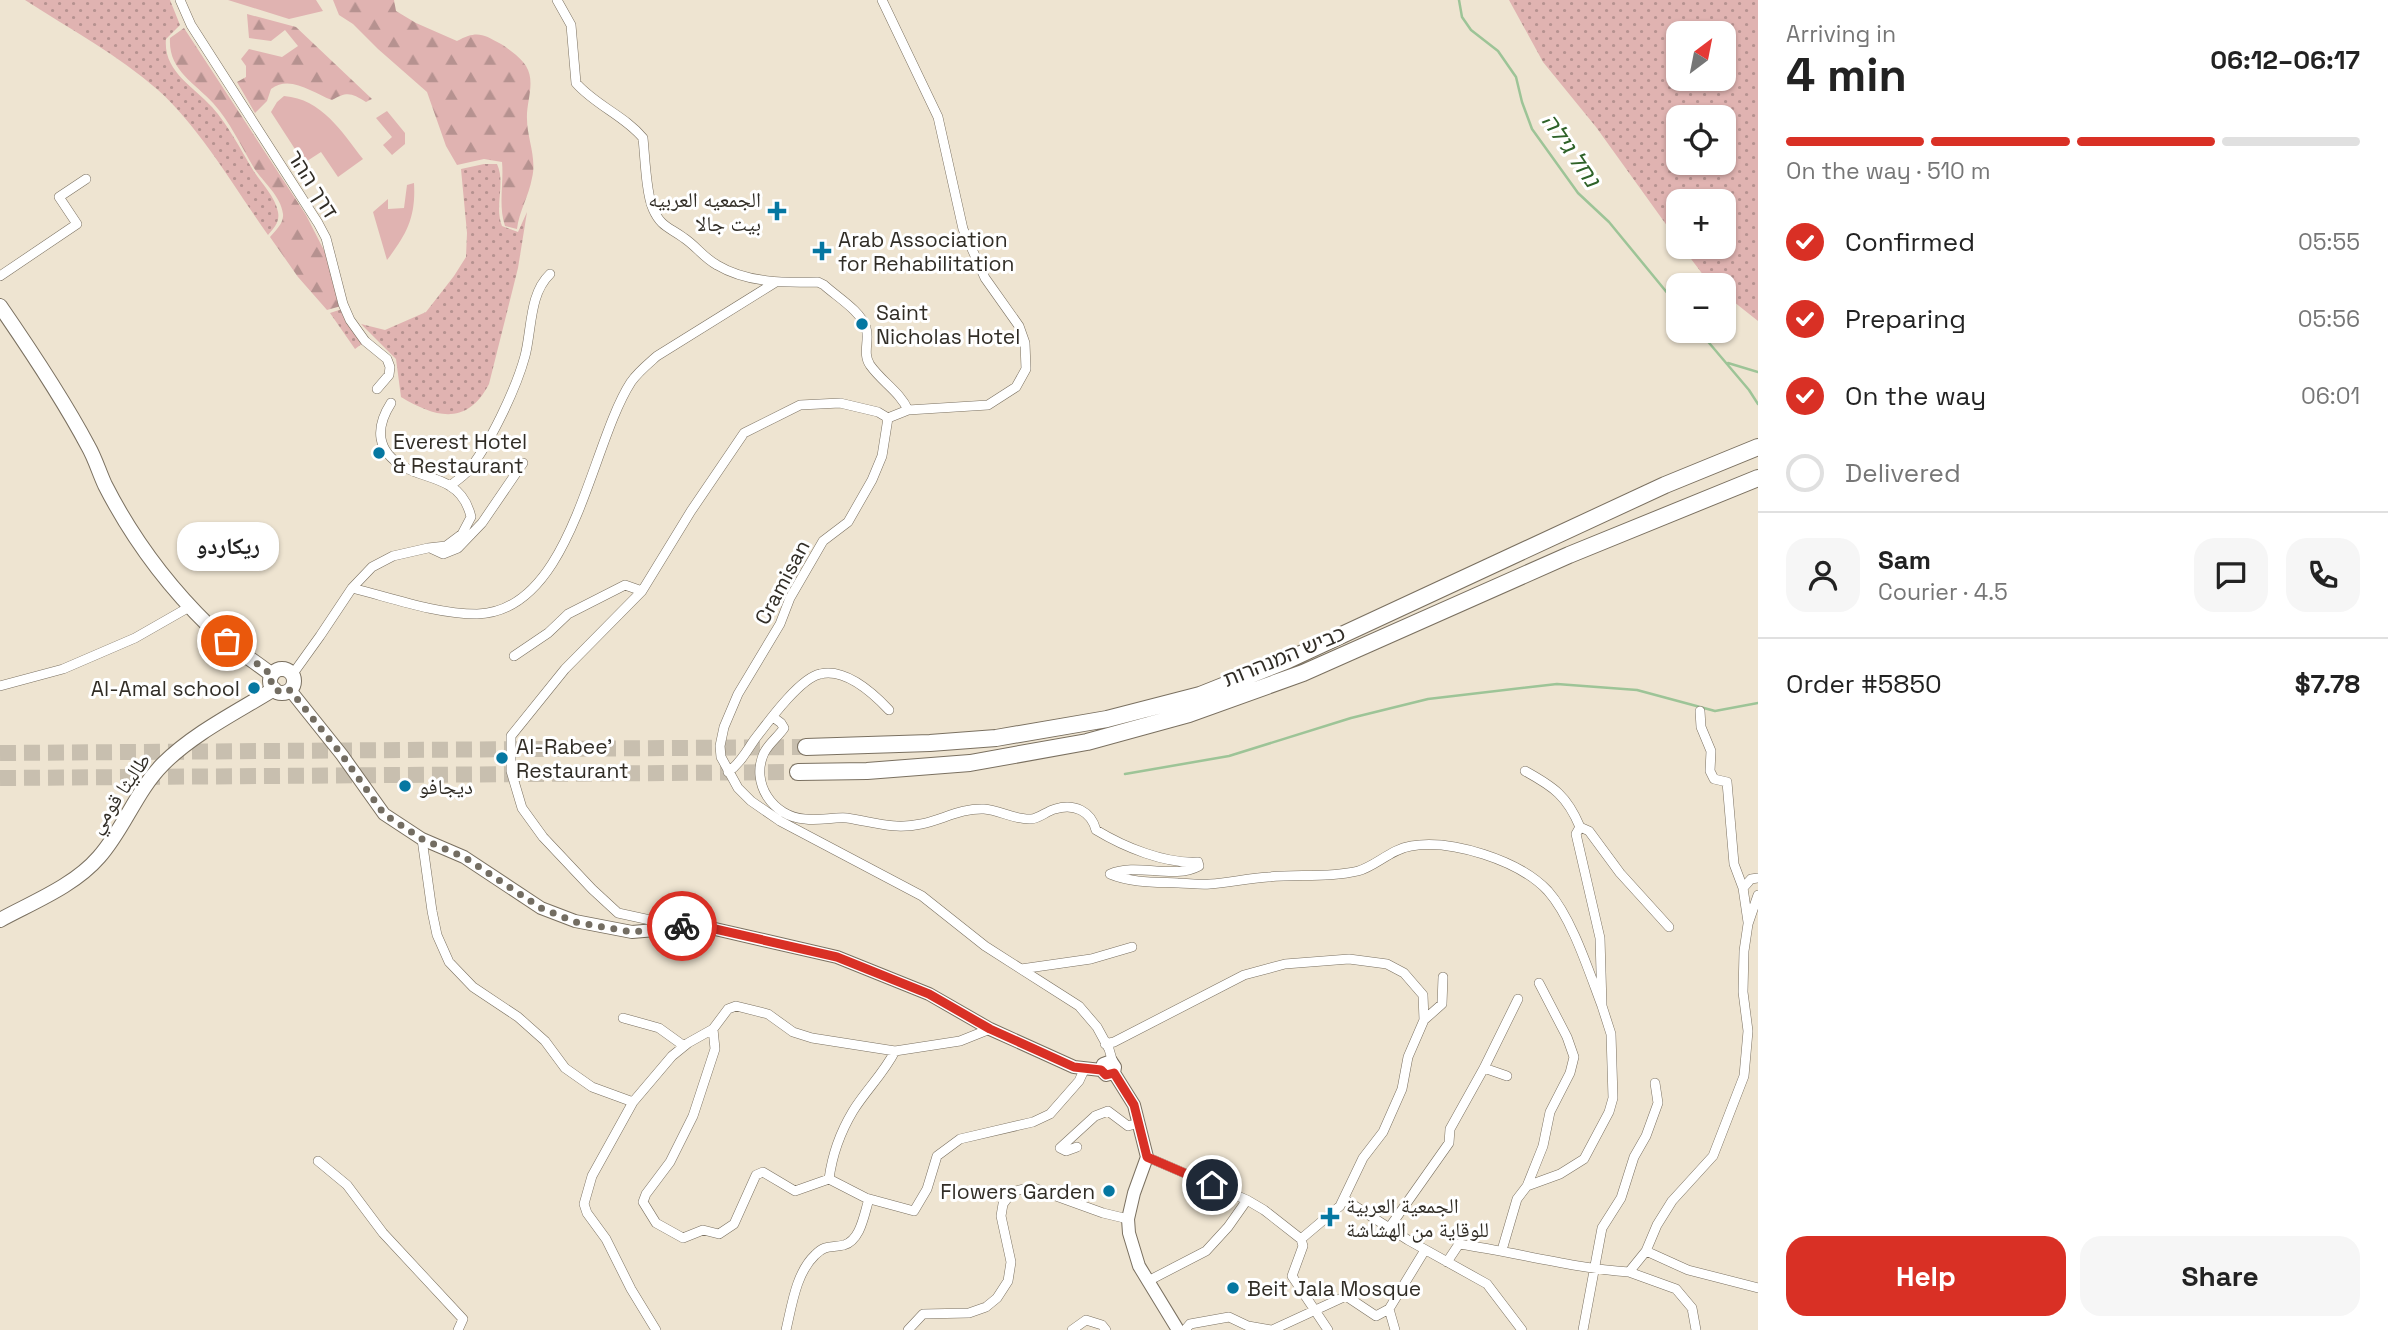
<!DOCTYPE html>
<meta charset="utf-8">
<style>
body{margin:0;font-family:"Space Grotesk","Noto Naskh Arabic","Noto Sans Hebrew",sans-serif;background:#f6f6f6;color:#222;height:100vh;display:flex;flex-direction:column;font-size:26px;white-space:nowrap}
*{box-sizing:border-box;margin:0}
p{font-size:23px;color:#767676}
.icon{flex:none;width:38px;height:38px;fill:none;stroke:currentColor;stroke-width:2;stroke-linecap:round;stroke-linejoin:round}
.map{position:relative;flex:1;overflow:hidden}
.panel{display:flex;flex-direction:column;background:#fff;width:630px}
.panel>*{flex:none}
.needle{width:46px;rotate:32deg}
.tools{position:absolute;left:1666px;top:21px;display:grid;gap:14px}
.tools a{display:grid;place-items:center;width:70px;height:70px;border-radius:14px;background:#fff;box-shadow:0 2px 5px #0004;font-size:35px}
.pin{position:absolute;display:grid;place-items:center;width:60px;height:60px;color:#fff;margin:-30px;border:4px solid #fff;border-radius:50%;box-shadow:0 2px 7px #0007}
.courier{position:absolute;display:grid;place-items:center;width:70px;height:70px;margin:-35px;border:5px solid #d93025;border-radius:50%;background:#fff;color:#222;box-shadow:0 2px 9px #0007}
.bubble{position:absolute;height:49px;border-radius:21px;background:#fff;box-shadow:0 2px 5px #0004;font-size:23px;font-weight:700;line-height:49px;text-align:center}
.headline em{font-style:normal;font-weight:700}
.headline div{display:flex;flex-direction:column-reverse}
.headline{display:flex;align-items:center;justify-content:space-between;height:119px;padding:0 28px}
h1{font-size:46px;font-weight:700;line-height:52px}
.bar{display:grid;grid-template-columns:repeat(4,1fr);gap:10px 7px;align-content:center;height:84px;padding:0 28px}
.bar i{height:9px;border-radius:5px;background:#e0e0e0}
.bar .current{background:#d93025}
.bar p{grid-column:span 4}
.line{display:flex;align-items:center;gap:18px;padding:0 28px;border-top:2px solid #e0e0e0}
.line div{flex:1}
.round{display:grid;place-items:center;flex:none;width:74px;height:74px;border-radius:21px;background:#f6f6f6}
ol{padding:0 28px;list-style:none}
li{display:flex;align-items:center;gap:21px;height:77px}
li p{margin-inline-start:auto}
li .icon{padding:7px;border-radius:50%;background:#d93025;color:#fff;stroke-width:4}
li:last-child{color:#767676}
li i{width:38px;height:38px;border:4px solid #e0e0e0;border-radius:50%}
.button{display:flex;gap:14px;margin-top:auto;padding:14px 28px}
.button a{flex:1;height:80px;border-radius:21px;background:#d93025;color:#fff;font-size:28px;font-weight:700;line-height:80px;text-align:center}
.button a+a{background:#f6f6f6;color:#222}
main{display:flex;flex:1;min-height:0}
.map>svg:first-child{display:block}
.grass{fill:url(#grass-dots);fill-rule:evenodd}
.forest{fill:url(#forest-firs)}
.park{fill:#e0b3b1}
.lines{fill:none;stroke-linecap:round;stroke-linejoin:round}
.stream{stroke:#9dc497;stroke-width:2.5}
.highway-tunnel{stroke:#c8bfaf;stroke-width:16;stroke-dasharray:16 8;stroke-linecap:butt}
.street-casing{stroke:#7a7060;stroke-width:10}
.secondary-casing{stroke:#7a7060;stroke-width:14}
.primary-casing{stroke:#7a7060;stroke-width:16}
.highway-casing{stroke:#7a7060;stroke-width:18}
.street{stroke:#fff;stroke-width:9}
.secondary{stroke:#fff;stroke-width:12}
.primary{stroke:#fff;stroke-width:14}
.highway{stroke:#fff;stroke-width:16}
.done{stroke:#736d62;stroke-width:7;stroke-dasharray:0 12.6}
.route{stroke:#d93025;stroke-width:9}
.poi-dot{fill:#0577a1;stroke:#fff;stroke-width:2.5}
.labels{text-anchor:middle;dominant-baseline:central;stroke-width:6;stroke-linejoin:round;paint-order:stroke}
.street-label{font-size:21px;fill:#312d26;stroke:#fff}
.poi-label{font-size:21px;fill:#312d26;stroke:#fff;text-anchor:start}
.water-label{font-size:23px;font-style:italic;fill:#2e6228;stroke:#fff}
</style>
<main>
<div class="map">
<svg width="1758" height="1330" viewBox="0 0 1758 1330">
<defs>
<pattern id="grass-dots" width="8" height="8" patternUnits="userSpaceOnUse" patternTransform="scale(1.75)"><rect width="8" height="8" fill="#e0b3b1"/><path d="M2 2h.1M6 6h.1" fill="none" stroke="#b69290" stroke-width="1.8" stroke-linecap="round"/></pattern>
<pattern id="forest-firs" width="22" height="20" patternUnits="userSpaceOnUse" patternTransform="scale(1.75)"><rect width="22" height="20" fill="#e0b3b1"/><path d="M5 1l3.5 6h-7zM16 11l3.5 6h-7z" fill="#b69290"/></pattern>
</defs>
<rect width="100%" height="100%" fill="#eee4d1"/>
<path class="grass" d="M25,0H170L180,25L166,39C163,71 193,86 212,107C229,126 240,149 253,170C261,183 275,196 278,212C280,222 274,228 268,235C234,187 201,129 158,90C118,55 70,29 25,0Z
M1509,0H1758V321L1724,294V285H1713L1707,280L1682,247H1724V201H1678V241L1596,127L1543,62ZM1724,33V79H1678V33ZM1724,117V163H1678V117Z
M484,164H497C506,183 494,206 502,226L518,232L527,212L518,268L489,384C467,426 436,418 401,397L396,359L361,324L385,330L426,312L454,276L466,257L467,233L461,169Z
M342,309L363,343L355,349L330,313Z"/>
<path class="forest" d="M333,0H394L396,11L416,23L457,41C477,30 483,34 501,44C509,49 521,58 526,66C536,82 526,102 527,119C527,138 537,158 532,178C529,196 519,211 517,229L505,226C498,205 504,183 502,162L484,159L457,165L446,146L427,92L378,49L353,24L339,15Z
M247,14L296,27L372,99L366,102C352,93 347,91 332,100C313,93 290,74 271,89L267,101L255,113L237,82L246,77V66L241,59L249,49L282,57L298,46L285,30L271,41L249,38Z
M184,28L306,215L330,262L341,306L327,310L298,277L270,237C276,230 284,223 283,214C281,196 263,182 254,168C241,146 230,122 213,103C194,82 168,70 170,38Z"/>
<path class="park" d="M228,0H316L323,11L289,19Z
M284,96C322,99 342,132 363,159L338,177L321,152L304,163L271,112L277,102Z
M387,111L405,133V144L392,155L383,145L392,137L376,118Z
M414,183C416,217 407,234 387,260L373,212L388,199V209L404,208L407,185Z"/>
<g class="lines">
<path class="stream" d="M1459,0L1462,17L1471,30L1498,51L1516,77L1522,102L1532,129L1578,193L1609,222L1678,306
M1699,331L1749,390L1758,404
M1728,363L1758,372
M1125,774L1229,756L1351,718L1428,699L1557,684L1637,690L1715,711L1758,703"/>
<path class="highway-tunnel" d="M0,753L806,747
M0,778L798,772"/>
<g class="street-casing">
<path id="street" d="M180,0L191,25L318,223L326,238L343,304L350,320L365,341L387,359L390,367L389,375L377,389
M557,0L571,25L576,83C595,105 625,116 643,138C645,157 646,193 653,209C661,227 669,227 684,238C696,246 704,258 717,265C747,283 785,283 818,282L824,285C837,297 861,311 866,328C870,340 862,353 870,365C882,382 900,392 908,410
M882,0L938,117L963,229L985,278L1019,326L1025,343L1026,369L1016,387L988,405L908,410L888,418L882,456L872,480L848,522L823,541L790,598L780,624L738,694L724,727L720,746L721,757L738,788L751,801L780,821L922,896L985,946L1079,1006L1097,1027L1109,1049L1113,1063
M0,276L77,224L59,197L86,179
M450,486C456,481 462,477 467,472C489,446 516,389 525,356C532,329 529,294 550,274
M430,548L443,554L458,548L482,523L523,463
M352,588C392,598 436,614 477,614C572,612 590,445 631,382C638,372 648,364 657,356L776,282
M514,656L548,633L568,614L625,585L642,591
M292,675L320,636L352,588L372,567L393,556L428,548L446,546L462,534L471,517C468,504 462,493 450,486C436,477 418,475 404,467C376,451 375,428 391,403
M0,686L63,669L135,638L191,606
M1700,711L1701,727L1711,751L1710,771L1714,779L1727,782L1734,864L1743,888
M773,717L781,723L784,728C778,737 769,743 764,753C750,783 773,817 805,819C819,821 833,817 847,818C874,822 893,830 921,824C942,820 961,808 984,809C999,810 1015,820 1031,819C1038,819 1047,811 1055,809C1074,803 1091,811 1096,830C1124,847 1165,864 1198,862L1199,866C1173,880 1137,862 1110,874C1132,883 1155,882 1178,883C1188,883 1199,885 1210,884C1229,883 1248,878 1268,877C1297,874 1329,878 1358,871C1376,866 1391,849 1411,846C1451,839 1519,860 1548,891C1572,918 1589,972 1602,1006
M1525,771C1554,787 1567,796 1580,827L1576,834L1600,938L1602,1006L1611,1034L1613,1098L1609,1112L1584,1159L1560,1174L1527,1186
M728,772C740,764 747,750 755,739C768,722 800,678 820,674C845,668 873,693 889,710
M1580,827L1589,831L1620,873L1669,927
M422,839L432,911L437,935L449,962L473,987L518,1017L545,1041L565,1068L592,1087L633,1102
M1748,922L1743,888L1751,879L1758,878
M673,925L618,913L592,889L543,837L522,808L511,771V736L565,669L642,591L691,511L744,433L800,405L840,403L878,412L888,418
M1021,969L1091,959L1132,947
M623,1018L659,1028L684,1046
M1424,1020L1442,1004L1443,977
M713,1029L715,1049L693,1116L670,1162L646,1194L643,1202L656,1223L683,1238L703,1230L719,1234L734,1224L756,1175L763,1172L795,1191L829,1179L866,1198L914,1211L927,1189L937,1156L960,1139L1033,1122L1050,1114L1079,1081L1085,1068
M1105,1044L1114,1042L1244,975L1285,964L1349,959L1387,964L1404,973L1423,995L1424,1020L1408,1057L1402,1089L1383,1132L1363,1158L1340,1206L1301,1239L1264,1210L1247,1200
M1484,1068L1507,1076
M1077,1147L1066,1151L1060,1148L1095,1116L1108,1111L1128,1126L1139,1123
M1147,1157L1247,1200L1228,1227L1206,1251L1148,1281
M318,1161L347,1185L383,1233L463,1319L458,1330
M829,1179C832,1156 841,1131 853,1111C866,1090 884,1073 895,1051
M1344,1199L1408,1240L1487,1284L1522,1330
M1389,1228L1449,1143L1450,1129L1484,1068L1518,999
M1301,1239L1303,1246L1292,1276L1328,1330
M1502,1250L1517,1199L1527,1186L1543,1146L1550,1112L1570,1073L1574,1057L1567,1037L1539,983
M1646,1251L1657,1225L1672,1201L1713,1156L1744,1076L1748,1031L1743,992L1744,951L1748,924L1758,895
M1447,1262L1459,1244C1515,1252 1571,1268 1629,1272L1646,1251L1688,1270L1758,1288
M1629,1272L1676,1289L1692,1308L1696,1330
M1389,1309L1425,1250
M656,1330L631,1289L606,1239L587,1213L584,1204L592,1176L633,1102L672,1056L688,1043L713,1029L728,1009L736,1006L768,1014L793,1032L812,1038L895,1051L960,1041L990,1029
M786,1330C792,1305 796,1273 815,1255C826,1244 831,1248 844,1245C861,1240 864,1214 869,1199
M908,1330L923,1314L969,1313L986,1307L997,1298L1008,1281L1011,1262L1001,1216L1003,1204L1012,1192L1031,1187L1103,1213L1128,1219
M1072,1330L1086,1320L1102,1325L1106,1330
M1185,1330L1190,1324L1229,1317L1248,1326L1271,1330
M1272,1330L1346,1296L1376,1316L1389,1309L1395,1330
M1583,1330L1602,1228L1621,1198L1634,1157L1646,1136L1658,1103L1655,1083"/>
</g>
<g class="secondary-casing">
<path id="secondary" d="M290,690L342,755L384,814L422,839L464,857L541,908L575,921L632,932L702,926L837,957L929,994L990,1029L1074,1067L1101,1070L1106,1075L1114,1073
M1101,1070L1103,1064L1111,1061L1115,1067L1114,1073
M1114,1073L1134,1105L1147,1157L1134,1193L1128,1219L1129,1233L1139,1266L1178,1330"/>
</g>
<g class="primary-casing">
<path id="primary" d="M0,306C31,351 62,397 88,446C95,458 99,472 105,485C131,536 168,586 209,626C227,645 252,659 272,675
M270 681a12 12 0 1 1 24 0a12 12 0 1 1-24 0Z
M0,920C33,902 74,886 99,857C124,829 136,791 163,764C194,733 237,712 274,689"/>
</g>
<g class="highway-casing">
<path id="highway" d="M806,747L930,743L996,738L1107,719L1200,695L1288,660L1665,485L1758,447
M798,772L867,771L970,763L1087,742L1189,714L1303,673L1569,555L1758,478"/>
</g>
<use href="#street" class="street"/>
<use href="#secondary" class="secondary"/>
<use href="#primary" class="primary"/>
<use href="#highway" class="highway"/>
</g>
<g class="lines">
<path class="done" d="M227,641L272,675L271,683L274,689L284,693L290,690L342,755L384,814L422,839L464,857L541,908L575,922L632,932L682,926"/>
<path class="route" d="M682,926H702L837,957L929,994L990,1029L1074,1067L1101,1070L1106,1075L1114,1073L1134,1105L1147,1157L1212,1185"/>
</g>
<g class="poi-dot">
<path d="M773.5 200.5h7v7h7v7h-7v7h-7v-7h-7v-7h7z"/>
<path d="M818.5 240.5h7v7h7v7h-7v7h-7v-7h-7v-7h7z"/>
<circle cx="862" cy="324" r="7"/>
<circle cx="379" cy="453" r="7"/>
<circle cx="254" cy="688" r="7"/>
<circle cx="502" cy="758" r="7"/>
<circle cx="405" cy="786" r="7"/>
<circle cx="1109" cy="1191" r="7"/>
<path d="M1326.5 1206.5h7v7h7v7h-7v7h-7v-7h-7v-7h7z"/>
<circle cx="1233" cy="1288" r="7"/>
</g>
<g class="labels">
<g class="street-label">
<text transform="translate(313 184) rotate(58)">דרך ההר</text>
<text transform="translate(782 582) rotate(-62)">Cramisan</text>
<text transform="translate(1284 656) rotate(-22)">כביש המנהרות</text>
<text transform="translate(119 793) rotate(-55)">طاليثا قومي</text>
</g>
<g class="poi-label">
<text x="761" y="199" text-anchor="end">الجمعيه العربيه<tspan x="761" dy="24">بيت جالا</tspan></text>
<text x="838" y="239">Arab Association<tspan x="838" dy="24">for Rehabilitation</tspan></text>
<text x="876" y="312">Saint<tspan x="876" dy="24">Nicholas Hotel</tspan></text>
<text x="393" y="441">Everest Hotel<tspan x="393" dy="24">&amp; Restaurant</tspan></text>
<text x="240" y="688" text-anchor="end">Al-Amal school</text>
<text x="516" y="746">Al-Rabee'<tspan x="516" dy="24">Restaurant</tspan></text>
<text x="419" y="786">ديجافو</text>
<text x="1095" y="1191" text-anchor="end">Flowers Garden</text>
<text x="1346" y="1205">الجمعية العربية<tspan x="1346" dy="24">للوقاية من الهشاشة</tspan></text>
<text x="1247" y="1288">Beit Jala Mosque</text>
</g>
<g class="water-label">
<text transform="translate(1571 150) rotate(55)">נחל גילה</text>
</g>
</g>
</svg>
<div class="tools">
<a><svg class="needle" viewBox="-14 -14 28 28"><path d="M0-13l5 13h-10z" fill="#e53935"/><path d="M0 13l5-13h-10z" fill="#767676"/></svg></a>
<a><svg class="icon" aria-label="locate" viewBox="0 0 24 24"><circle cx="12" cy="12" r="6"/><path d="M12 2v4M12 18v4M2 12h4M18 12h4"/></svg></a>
<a>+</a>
<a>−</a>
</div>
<div class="pin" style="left:227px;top:641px;background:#ea580c"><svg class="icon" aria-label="bag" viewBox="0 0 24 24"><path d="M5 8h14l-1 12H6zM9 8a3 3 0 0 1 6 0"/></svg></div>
<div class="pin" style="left:1212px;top:1185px;background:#1f2937"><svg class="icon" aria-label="home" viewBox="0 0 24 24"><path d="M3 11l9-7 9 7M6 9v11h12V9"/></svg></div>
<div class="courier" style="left:682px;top:926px"><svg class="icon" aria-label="bike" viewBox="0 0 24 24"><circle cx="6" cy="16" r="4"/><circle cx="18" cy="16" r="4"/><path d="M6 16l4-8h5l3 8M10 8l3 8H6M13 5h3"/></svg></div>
<div class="bubble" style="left:177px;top:522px;width:102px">ريكاردو</div>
</div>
<section class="panel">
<div class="headline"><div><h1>4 min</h1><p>Arriving in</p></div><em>06:12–06:17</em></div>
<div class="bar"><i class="current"></i><i class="current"></i><i class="current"></i><i></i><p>On the way · 510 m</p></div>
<ol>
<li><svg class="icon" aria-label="check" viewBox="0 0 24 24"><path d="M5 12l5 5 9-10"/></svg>Confirmed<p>05:55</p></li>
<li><svg class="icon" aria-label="check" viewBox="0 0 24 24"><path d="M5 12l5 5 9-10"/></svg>Preparing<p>05:56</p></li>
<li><svg class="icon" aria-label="check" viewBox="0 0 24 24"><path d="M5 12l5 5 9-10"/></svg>On the way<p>06:01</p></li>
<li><i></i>Delivered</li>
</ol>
<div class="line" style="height:126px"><a class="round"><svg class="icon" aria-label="person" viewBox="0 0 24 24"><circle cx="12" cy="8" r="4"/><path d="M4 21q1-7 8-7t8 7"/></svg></a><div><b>Sam</b><p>Courier · 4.5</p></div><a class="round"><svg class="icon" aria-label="chat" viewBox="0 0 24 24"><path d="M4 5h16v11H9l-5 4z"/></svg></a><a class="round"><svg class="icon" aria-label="phone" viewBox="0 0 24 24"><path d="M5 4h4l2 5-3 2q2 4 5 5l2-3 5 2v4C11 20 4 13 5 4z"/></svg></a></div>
<div class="line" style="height:91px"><div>Order #5850</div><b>$7.78</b></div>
<div class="button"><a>Help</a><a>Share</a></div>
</section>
</main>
